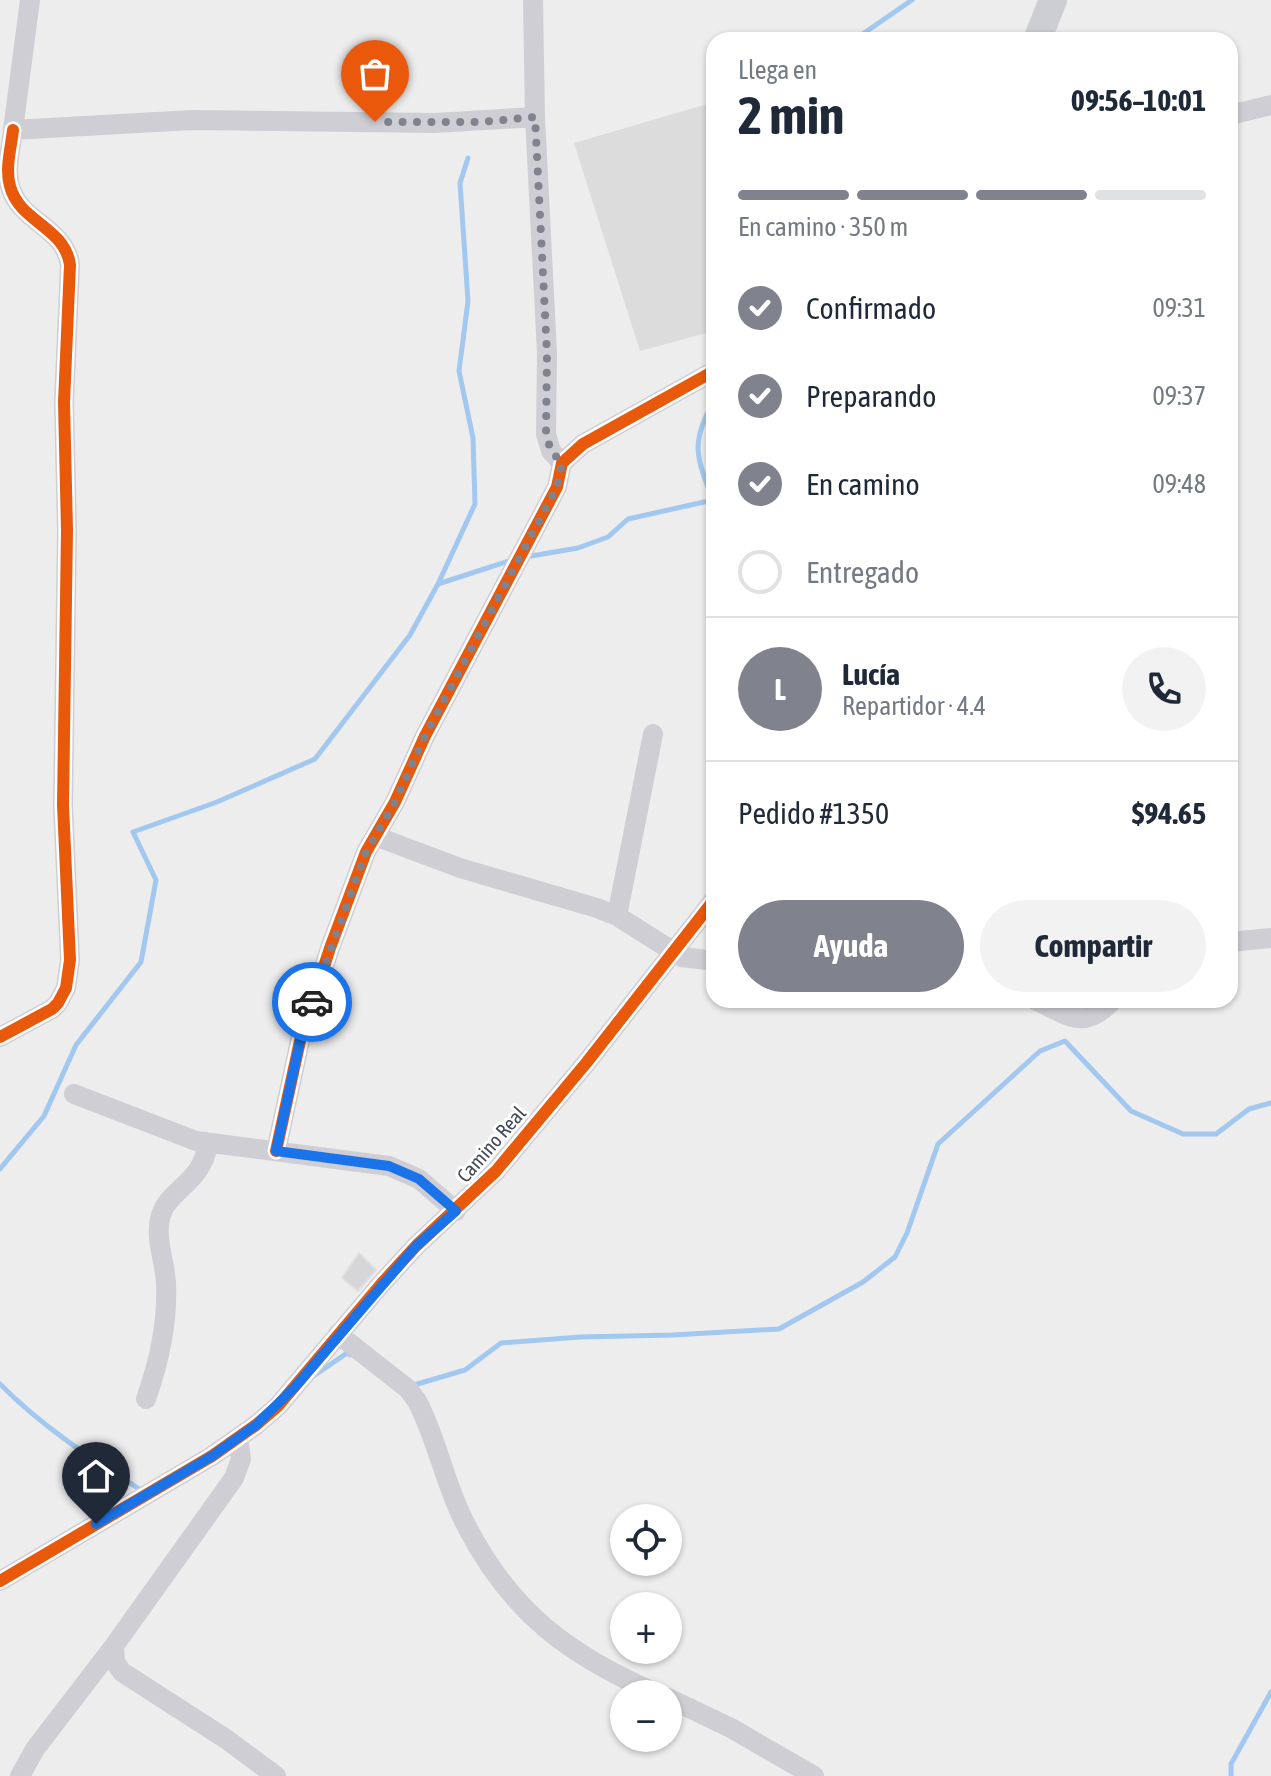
<!DOCTYPE html>
<html lang="es">
<meta charset="utf-8">
<style>
body{margin:0;font-family:"Asap Condensed",sans-serif;background:#f2f2f3;color:#1f2937;height:100vh;display:flex;flex-direction:column;font-size:30px;white-space:nowrap}
*{box-sizing:border-box;margin:0}
p{font-size:26px;color:#747a83}
.icon{flex:none;width:44px;height:44px;fill:none;stroke:currentColor;stroke-width:2;stroke-linecap:round;stroke-linejoin:round}
.map{position:relative;flex:1;overflow:hidden}
.sheet{position:absolute;left:706px;top:32px;width:532px;height:976px;display:flex;flex-direction:column;background:#fff;border-radius:24px;box-shadow:0 2px 6px #0004}
.sheet>*{flex:none}
.buttons{position:absolute;left:610px;top:1504px;display:grid;gap:16px}
.buttons a{display:grid;place-items:center;width:72px;height:72px;border-radius:50%;background:#fff;box-shadow:0 2px 6px #0004;font-size:40px}
.pin{position:absolute;display:grid;place-items:center;width:68px;height:68px;color:#fff;margin:-82px -34px;border-radius:50% 50% 50% 0;rotate:-45deg;box-shadow:0 0 8px #0007}
.pin .icon{rotate:45deg}
.courier{position:absolute;display:grid;place-items:center;width:80px;height:80px;margin:-40px;border:6px solid #1a73e8;border-radius:50%;background:#fff;color:#222;box-shadow:0 2px 10px #0007}
.overview em{font-style:normal;font-weight:700}
.overview div{display:flex;flex-direction:column-reverse}
.overview{display:flex;align-items:center;justify-content:space-between;height:136px;padding:0 32px}
h1{font-size:52px;font-weight:700;line-height:60px}
.bar{display:grid;grid-template-columns:repeat(4,1fr);gap:12px 8px;align-content:center;height:96px;padding:0 32px}
.bar i{height:10px;border-radius:6px;background:#e0e1e3}
.bar .selected{background:#80828d}
.bar p{grid-column:span 4}
.line{display:flex;align-items:center;gap:20px;padding:0 32px;border-top:2px solid #e0e1e3}
.line div{flex:1}
.round{display:grid;place-items:center;flex:none;width:84px;height:84px;border-radius:42px;background:#f2f2f3}
ol{padding:0 32px;list-style:none}
li{display:flex;align-items:center;gap:24px;height:88px}
li p{margin-inline-start:auto}
li .icon{padding:8px;border-radius:50%;background:#80828d;color:#fff;stroke-width:4}
li:last-child{color:#747a83}
li i{width:44px;height:44px;border:4px solid #e0e1e3;border-radius:50%}
.primary-button{display:flex;gap:16px;margin-top:auto;padding:16px 32px}
.primary-button a{flex:1;height:92px;border-radius:48px;background:#80828d;color:#fff;font-size:32px;font-weight:700;line-height:92px;text-align:center}
.primary-button a+a{background:#f2f2f3;color:#1f2937}
.map>svg:first-child{display:block}
.education{fill:#dcdcdd}
.lines{fill:none;stroke-linecap:round;stroke-linejoin:round}
.stream{stroke:#a2c8ef;stroke-width:5}
.building{fill:#d6d6d9;stroke:#dfdfe0;stroke-width:2}
.street{stroke:#ceced4;stroke-width:20}
.secondary{stroke:#ccced4;stroke-width:28}
.cycleway-casing{stroke:#fff;stroke-width:17}
.cycleway{stroke:#e8590c;stroke-width:12}
.done{stroke:#80828d;stroke-width:8;stroke-dasharray:0 14.4}
.route{stroke:#1a73e8;stroke-width:10}
.labels{text-anchor:middle;dominant-baseline:central;stroke-width:6;stroke-linejoin:round;paint-order:stroke}
.street-label{font-size:20px;fill:#44495a;stroke:#fff}
</style>
<div class="map">
<svg width="1271" height="1776" viewBox="0 0 1271 1776">
<rect width="100%" height="100%" fill="#eeeded"/>
<path class="education" d="M714,102V331L640,351L574,143Z"/>
<g class="lines">
<path class="stream" d="M854,40L912,0
M531,556L578,548L608,537L628,519L713,500C696,457 690,442 714,401
M438,584L475,504L473,438L459,371L468,301L460,183L468,158
M0,1169L44,1116L76,1045L141,962L156,880L133,832L217,802L315,759L410,635L438,584L512,560
M315,1375L347,1353L350,1355
M0,1384C41,1426 92,1459 141,1490
M414,1385L465,1370L501,1343L580,1337L673,1335L779,1329L863,1282L895,1257L907,1233L938,1144L1040,1051L1065,1041L1131,1111L1183,1134H1216L1249,1109L1271,1103
M1231,1776V1764L1271,1692"/>
</g>
<path class="building" d="M359,1253L376,1270L358,1291L342,1278Z"/>
<g class="lines">
<path class="street" d="M30,0L13,130L192,120L435,123L535,117
M533,0L535,117L547,353L546,434L551,451L562,463
M1230,115L1271,105
M375,836L460,868L597,908L617,916L682,957L714,961
M617,916L653,734
M1230,942L1271,938
M1035,1000C1067,1014 1083,1033 1113,1000
M0,1037L52,1009L58,1003L66,988L70,960L63,805L67,530L64,402L70,265C65,227 19,222 10,186C5,169 11,148 13,130
M74,1094L196,1141L389,1166L419,1179L456,1211
M276,1151L300,1041L330,948L366,852L395,802L425,736L557,487L562,463L583,444L714,371
M338,1334L408,1389L417,1401C438,1441 445,1486 466,1525C511,1613 570,1656 658,1694
M146,1399C159,1362 168,1323 166,1283C165,1261 154,1237 161,1215C169,1189 202,1183 208,1144
M0,1581L212,1456L256,1425L278,1406L382,1283L416,1246L496,1171L587,1062L714,900
M114,1646L115,1662L122,1672L226,1739L276,1776
M668,1698L731,1728L814,1776
M20,1776L35,1749L114,1646L234,1478L241,1459L238,1438"/>
<path class="secondary" d="M1037,40L1053,0"/>
<g class="cycleway-casing">
<path id="cycleway" d="M0,1037L52,1009L58,1003L66,988L70,960L63,805L67,530L64,402L70,265C65,227 19,222 10,186C5,169 11,148 13,130
M276,1151L300,1041L330,948L366,852L395,802L425,736L557,487L562,463L583,444L714,371
M0,1581L212,1456L256,1425L278,1406L382,1283L416,1246L496,1171L587,1062L714,900"/>
</g>
<use href="#cycleway" class="cycleway"/>
</g>
<g class="lines">
<path class="done" d="M312,1002L366,852L395,802L425,736L557,487L562,463L551,451L546,434L547,353L535,117L480,122H375"/>
<path class="route" d="M96,1524L212,1456L256,1425L294,1388L416,1246L456,1211L419,1179L389,1166L276,1151L300,1041L312,1002"/>
</g>
<g class="labels">
<g class="street-label">
<text transform="translate(491 1144) rotate(-49)">Camino Real</text>
</g>
</g>
</svg>
<div class="buttons">
<a><svg class="icon" aria-label="locate" viewBox="0 0 24 24"><circle cx="12" cy="12" r="6"/><path d="M12 2v4M12 18v4M2 12h4M18 12h4"/></svg></a>
<a>+</a>
<a>−</a>
</div>
<div class="pin" style="left:375px;top:122px;background:#ea580c"><svg class="icon" aria-label="bag" viewBox="0 0 24 24"><path d="M5 8h14l-1 12H6zM9 8a3 3 0 0 1 6 0"/></svg></div>
<div class="pin" style="left:96px;top:1524px;background:#1f2937"><svg class="icon" aria-label="home" viewBox="0 0 24 24"><path d="M3 11l9-7 9 7M6 9v11h12V9"/></svg></div>
<div class="courier" style="left:312px;top:1002px"><svg class="icon" aria-label="car" viewBox="0 0 24 24"><path d="M5 17H2v-5l4-1 3-4h7l3 4 3 1v5h-3M9 17h6M6 11h13"/><circle cx="7" cy="17" r="2"/><circle cx="17" cy="17" r="2"/></svg></div>
<section class="sheet">
<div class="overview"><div><h1>2 min</h1><p>Llega en</p></div><em>09:56–10:01</em></div>
<div class="bar"><i class="selected"></i><i class="selected"></i><i class="selected"></i><i></i><p>En camino · 350 m</p></div>
<ol>
<li><svg class="icon" aria-label="check" viewBox="0 0 24 24"><path d="M5 12l5 5 9-10"/></svg>Confirmado<p>09:31</p></li>
<li><svg class="icon" aria-label="check" viewBox="0 0 24 24"><path d="M5 12l5 5 9-10"/></svg>Preparando<p>09:37</p></li>
<li><svg class="icon" aria-label="check" viewBox="0 0 24 24"><path d="M5 12l5 5 9-10"/></svg>En camino<p>09:48</p></li>
<li><i></i>Entregado</li>
</ol>
<div class="line" style="height:144px"><b class="round" style="background:#80828d;color:#fff">L</b><div><b>Lucía</b><p>Repartidor · 4.4</p></div><a class="round"><svg class="icon" aria-label="phone" viewBox="0 0 24 24"><path d="M5 4h4l2 5-3 2q2 4 5 5l2-3 5 2v4C11 20 4 13 5 4z"/></svg></a></div>
<div class="line" style="height:104px"><div>Pedido #1350</div><b>$94.65</b></div>
<div class="primary-button"><a>Ayuda</a><a>Compartir</a></div>
</section>
</div>
